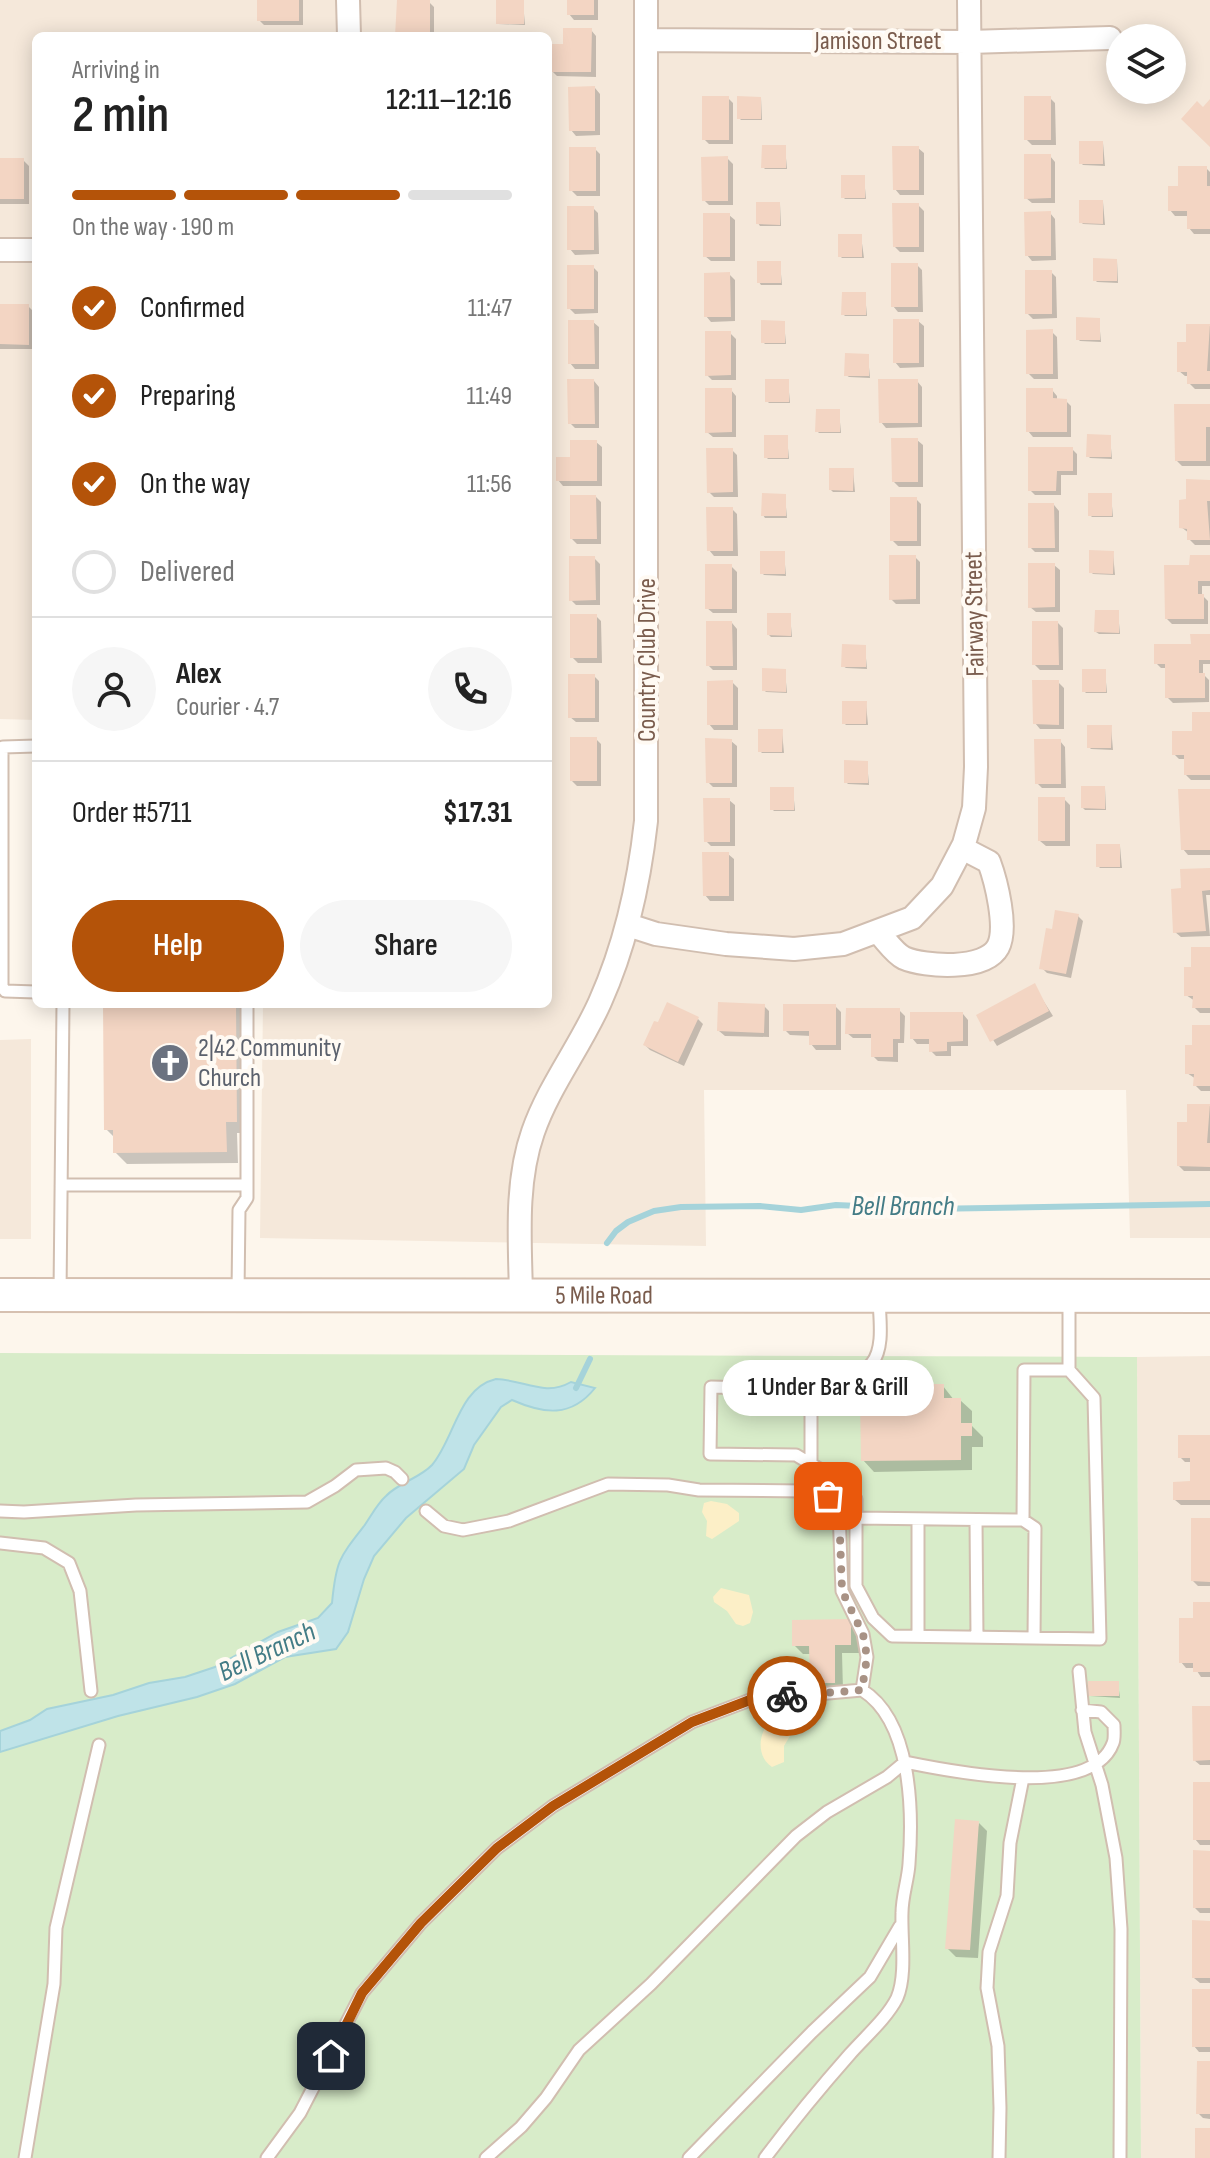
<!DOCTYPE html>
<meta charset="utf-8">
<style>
body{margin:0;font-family:"Sofia Sans Condensed",sans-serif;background:#f6f6f6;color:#222;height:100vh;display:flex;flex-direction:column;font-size:30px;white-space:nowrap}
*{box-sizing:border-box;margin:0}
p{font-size:26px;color:#767676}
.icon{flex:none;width:44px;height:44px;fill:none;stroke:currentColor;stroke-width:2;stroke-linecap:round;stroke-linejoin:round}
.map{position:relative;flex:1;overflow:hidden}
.side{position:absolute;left:32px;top:32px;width:520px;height:976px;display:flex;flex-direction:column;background:#fff;border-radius:12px;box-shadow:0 4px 20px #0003}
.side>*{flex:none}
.fabs{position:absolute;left:1106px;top:24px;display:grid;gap:16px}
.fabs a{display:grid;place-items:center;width:80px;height:80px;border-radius:50%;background:#fff;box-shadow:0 4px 20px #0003;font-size:40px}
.pin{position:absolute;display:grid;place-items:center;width:68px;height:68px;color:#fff;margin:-34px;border-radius:16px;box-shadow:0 4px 12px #0006}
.courier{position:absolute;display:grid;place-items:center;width:80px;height:80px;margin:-40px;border:6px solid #b45309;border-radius:50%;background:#fff;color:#222;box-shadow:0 2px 10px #0007}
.bubble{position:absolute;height:56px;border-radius:28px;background:#fff;box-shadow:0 4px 20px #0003;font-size:26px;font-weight:600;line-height:56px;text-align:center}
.headline em{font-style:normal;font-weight:600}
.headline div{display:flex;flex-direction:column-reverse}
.headline{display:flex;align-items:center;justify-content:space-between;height:136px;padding:0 40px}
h1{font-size:52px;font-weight:600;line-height:60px}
.bar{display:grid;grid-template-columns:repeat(4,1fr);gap:12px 8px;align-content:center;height:96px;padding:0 40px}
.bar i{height:10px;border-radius:6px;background:#e0e0e0}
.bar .current{background:#b45309}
.bar p{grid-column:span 4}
.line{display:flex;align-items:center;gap:20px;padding:0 40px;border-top:2px solid #e0e0e0}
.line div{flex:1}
.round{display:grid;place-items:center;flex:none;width:84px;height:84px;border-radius:42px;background:#f6f6f6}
ol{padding:0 40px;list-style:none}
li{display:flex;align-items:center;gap:24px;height:88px}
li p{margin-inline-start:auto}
li .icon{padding:8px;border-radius:50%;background:#b45309;color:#fff;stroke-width:4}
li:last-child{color:#767676}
li i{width:44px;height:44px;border:4px solid #e0e0e0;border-radius:50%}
.primary-button{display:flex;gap:16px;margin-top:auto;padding:16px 40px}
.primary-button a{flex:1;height:92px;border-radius:48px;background:#b45309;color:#fff;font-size:32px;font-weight:600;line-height:92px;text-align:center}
.primary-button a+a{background:#f6f6f6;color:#222}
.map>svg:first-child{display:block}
.residential{fill:#f5e8da;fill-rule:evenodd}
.green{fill:#d8ecc9}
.sand{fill:#fcefc7}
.water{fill:#bfe3e8;stroke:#a5d3da;stroke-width:2}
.shadow{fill:#0003}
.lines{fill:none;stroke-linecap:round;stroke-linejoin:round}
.stream{stroke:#a5d3da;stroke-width:6}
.building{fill:#f3d5c3}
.lane-casing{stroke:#d1beb0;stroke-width:15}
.street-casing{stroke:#d1beb0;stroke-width:26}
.secondary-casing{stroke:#d6c0b0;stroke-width:36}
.lane{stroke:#fff;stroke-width:11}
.street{stroke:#fff;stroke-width:22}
.secondary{stroke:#fff;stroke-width:32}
.done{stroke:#a89285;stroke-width:8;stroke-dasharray:0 14.4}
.route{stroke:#b45309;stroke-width:10}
.labels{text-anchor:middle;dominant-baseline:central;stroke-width:8;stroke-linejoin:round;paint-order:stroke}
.street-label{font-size:26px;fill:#7a5c4d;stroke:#fffaf3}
.worship-label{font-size:26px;fill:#5b616d;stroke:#fffaf3;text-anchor:start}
.water-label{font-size:28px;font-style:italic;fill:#437c86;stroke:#fffaf3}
</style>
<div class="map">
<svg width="1210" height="2158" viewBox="0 0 1210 2158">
<rect width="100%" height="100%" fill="#fdf6ec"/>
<path class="residential" d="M0,0H1210V1238H1130L1126,1090H704L706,1246L260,1238L263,1004H548V36H36V720L0,719ZM1120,38H1172V90H1120Z
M31,1039V1239H0V1040Z
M1210,1356V2158H1141L1137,1357Z"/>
<path class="green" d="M0,1353L1137,1357L1141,2158H0Z"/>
<path class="sand" d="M711,1501L727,1504L739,1513V1521L712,1539L706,1536L707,1521L702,1512L704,1503Z
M721,1588L749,1595L753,1612L750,1623L743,1626L736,1624L727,1611L714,1602L713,1597Z
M779,1718L792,1721L794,1729L784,1746V1762L772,1767C754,1756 758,1723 779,1718Z"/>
<path class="water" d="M496,1379C524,1380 545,1397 571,1382L595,1388C571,1418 544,1414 512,1400L501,1407L474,1445L464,1469L406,1518L374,1556L364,1579L348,1632L336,1649L285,1657L235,1684L197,1697L118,1716L0,1752V1731L30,1720L47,1709L113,1695L149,1683L185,1677L215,1667L278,1632L318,1618L332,1603C336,1561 339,1558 364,1526C371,1516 377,1504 386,1496C398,1483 420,1478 432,1465C455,1438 458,1388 496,1379Z"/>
<path class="shadow" d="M259,0H303V25H264L259,20Z
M569,0H598V20H574L569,14Z
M429,2L434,7V36H397Z
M523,2L525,25L498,24Z
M591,30L596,36V77L557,76L552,71L565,46Z
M268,32L285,36H268Z
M595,88L600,94V135L576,136L571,130Z
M728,98L733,103V144H709L704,139Z
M761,98L762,120H741L739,118Z
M1050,98L1055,103L1056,145H1032L1026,139Z
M1103,143L1105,166L1083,165L1081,163Z
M785,147L787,169H765L763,167Z
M918,148L924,153V195H900L895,189Z
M595,149L600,154V196H577L571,190Z
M1050,156L1055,162V203H1032L1026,198Z
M727,158L733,164V205H709L704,200Z
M0,160H23L29,166V204H0Z
M1206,168L1210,172V234H1194L1189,228V216H1175L1170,210L1180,188Z
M864,177L866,199H845L843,197Z
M1103,202L1105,225L1083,224L1081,222Z
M780,204L781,226H760L758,223Z
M918,205L924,211V252H900L895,247Z
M593,208L598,213L599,254L575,255L570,249Z
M1050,213L1055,219L1056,260L1032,261L1027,255Z
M729,215L735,220V261H711L705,256Z
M861,236L864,258H842L840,256Z
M1117,261L1118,283L1097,282L1095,280Z
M780,263L782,285H761L759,282Z
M917,265L922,270L923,312H898L893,306Z
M593,267L598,272V313L575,314L569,308Z
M1051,272L1056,277L1057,318L1033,319L1027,313Z
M729,274L735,280V321L711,322L706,316Z
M865,294L867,316H845L843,314Z
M0,306H28L33,311V349H0Z
M1099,320L1101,342L1080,341L1078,339Z
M918,321L924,326V367L900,368L895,362Z
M593,322L599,327V369H575L570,363Z
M784,322L786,344H765L763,342Z
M1188,326H1210V389H1195L1189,383V376H1185L1179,371L1188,344Z
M1052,332L1057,337L1058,379H1034L1028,373Z
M730,333L736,339V380H712L707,375Z
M868,356L870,378L849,377L846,375Z
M594,381L599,387V428H575L570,423Z
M788,381L790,403H769L767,401Z
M917,381L922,387V427L886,428L881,422Z
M731,390L736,396V437H713L707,432Z
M1052,390L1057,396V400L1066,401L1071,406V437H1033L1028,431Z
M1210,406V466H1182L1177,461Z
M839,411L841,433H819L817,431Z
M787,437L789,459H768L766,457Z
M1110,437L1112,459L1090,458L1088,456Z
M917,440L923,445V487H899L894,482Z
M596,442L602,447V486H563L558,480Z
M1072,449L1077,454V475H1061V495H1035L1030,490Z
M732,450L737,455L738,497H714L709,492Z
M853,470L855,492H833L831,490Z
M1210,482V545H1195L1189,539V533L1181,527L1188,501Z
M1111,495L1113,517H1092L1090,515Z
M785,496L787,518H765L763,515Z
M596,497L601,502V544H577L572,539Z
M916,499L921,504V546H898L892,540Z
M1054,505L1059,511V552H1035L1030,547Z
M732,509L737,514L738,556H714L709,550Z
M784,553L786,576L764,575L762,573Z
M1113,553L1115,575L1093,574L1091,572Z
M915,557L920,562V604H896L891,599Z
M1210,557V586H1202V595L1208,601V624H1172L1167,619L1191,567Z
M594,558L600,564V605H576L571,600Z
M1054,565L1060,570V612H1036L1030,607Z
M731,566L737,572V613H713L707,608Z
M1118,612L1120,634H1099L1096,632Z
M790,615L792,637H771L769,635Z
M596,616L601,621L602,663H578L572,657Z
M732,623L737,629V670H713L708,665Z
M1058,623L1063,628V670H1040L1034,664Z
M1210,636V664H1203V674L1209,680V702L1173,703L1167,697V668H1161L1156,663Z
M865,647L867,669L846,668L843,666Z
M785,671L787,693L766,692L764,690Z
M1105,671L1107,693H1086L1084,691Z
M594,676L599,681V722H576L570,717Z
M732,682L738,688V730H714L709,724Z
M1058,682L1064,688V729H1040L1035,723Z
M866,703L868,725H846L844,723Z
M1210,714V780H1191L1186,775V759H1179L1174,754Z
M1111,727L1113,750L1091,749L1089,747Z
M782,731L784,753H762L760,751Z
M596,739L601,744V786H577L572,781Z
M731,741L737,746V787H713L708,782Z
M1060,741L1065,747L1066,788H1042L1037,783Z
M867,762L869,785L848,784L846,782Z
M1105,788L1106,810H1085L1083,808Z
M793,789L795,811H774L772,809Z
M1210,791V855H1188L1183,849Z
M1064,799L1070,805V846H1046L1040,841Z
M729,800L735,805V846H711L706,841Z
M1120,846L1122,868H1100L1098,866Z
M728,854L734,859V901H710L705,895Z
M1210,870V895H1206L1210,936L1181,937L1175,932L1183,890Z
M1078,916L1083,921L1071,978L1047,973L1042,968L1054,931Z
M1210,949V1013H1200L1194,1007L1195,1001L1186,995L1193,969Z
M1034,986L1053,1016L997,1046L978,1016Z
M96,1004H247L248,1133H237L238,1163L127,1164L115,1152V1138L106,1129L105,1005Z
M764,1006L769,1011V1037L725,1036L719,1031Z
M835,1006L841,1012V1050H816L811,1044V1036L790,1035L785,1030Z
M899,1010L905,1016L904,1043H898V1062L878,1061L873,1056V1038H853L847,1033Z
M963,1014L968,1020V1046H951V1056H936L931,1051V1044H917L912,1038Z
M698,1019L703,1024L684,1066L650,1050L645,1045L659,1025Z
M1210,1027V1091H1201L1195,1085L1196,1079L1187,1073L1194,1047Z
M1189,1106H1210V1171H1184L1179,1166L1189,1124Z
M943,1386L954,1400H960L972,1411V1426L983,1437V1447H972V1470L874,1472L863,1460L924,1400Z
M1210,1437V1505H1181L1175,1500L1192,1483V1462H1185L1180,1457Z
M1210,1520V1586H1198L1193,1581Z
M1210,1604V1677H1201L1195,1668H1186L1181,1662Z
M850,1621L859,1629V1653H842L843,1690L820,1691L812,1682L811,1654H803L794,1645Z
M1118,1683L1120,1698L1090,1696Z
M1210,1708V1765H1200L1194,1760Z
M1210,1784V1845H1200L1195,1839Z
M979,1823L987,1831L978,1958L956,1957L947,1948Z
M1210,1853V1913H1200L1195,1908Z
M1210,1923V1983H1200L1194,1978Z
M1210,1991V2052H1199L1194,2046Z
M1210,2063V2119L1203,2118L1198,2113Z"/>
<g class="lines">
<path class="stream" d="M607,1243L616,1231L628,1222L654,1211L681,1207L760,1206L801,1210L836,1205L927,1209L1210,1204
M576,1388L590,1359"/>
</g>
<path class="building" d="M257,0H299V21H257Z
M397,0H430V36H395Z
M496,0H524V24H496Z
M567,0H594V15H567Z
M563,28H592L591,72H550V44H563Z
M595,86V131H569L568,87Z
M702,96H729V140H702Z
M737,96L761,97V119H737Z
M1024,96H1051V140H1024Z
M1210,99V147L1181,119L1197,101L1203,107Z
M1079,141H1103V164H1079Z
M762,145H786V168H761Z
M892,146H919V190H893Z
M569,147H596V191H569Z
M1024,154H1051V198L1024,199Z
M728,156V201H702L701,157Z
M0,158H24V199H0Z
M1178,166H1207V186H1210V229H1187V211H1168V186H1178Z
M841,175H865V198H841Z
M1079,200H1103V224L1079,223Z
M756,202H780V225L756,224Z
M892,203H919V247H893Z
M567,206H594V250H567Z
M1051,211V256H1025L1024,212Z
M703,213H730V257H703Z
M838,234H862V257H838Z
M1093,258L1117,259V281H1093Z
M757,261H781V283H757Z
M891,263H918V307H891Z
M567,265H594V309H567Z
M1025,270H1052V314H1025Z
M730,272L731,317H704V273Z
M842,292H866V315H841Z
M0,304H29V345L0,344Z
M1076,317L1100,318V340H1076Z
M893,319H919V363H893Z
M568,320H594L595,364H568Z
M761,320L785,321V343H761Z
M1186,324H1210L1207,371H1210V384H1187V372H1177V342H1186Z
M1053,329V374H1026V330Z
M705,331H731V375L705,376Z
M845,353L869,354V376H844Z
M567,379H594L595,424H568Z
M765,379H789V402H765Z
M878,379H918V423H879Z
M705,388H732V432L705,433Z
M1026,388H1053V398L1067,399V432H1026Z
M1174,404H1210V427H1206V461H1175Z
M816,409H840V432H815Z
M1087,434L1111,435V457H1086Z
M764,435H788V458H764Z
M891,438H918V482H892Z
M570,440H597V481H556V457H570Z
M1028,447H1073V471H1057L1056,491H1028Z
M706,448H733V492L707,493Z
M829,468H854L853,491L829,490Z
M1186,479L1210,480V501H1207L1210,540H1187V529L1179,528V500L1186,499Z
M762,493L786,494V516H761Z
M1088,493H1112V516H1088Z
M570,495H596L597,539H570Z
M890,497H917V541H890Z
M1028,503H1054L1055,548H1028Z
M706,507H733V551H707Z
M1089,550L1114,551L1113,574L1089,573Z
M760,551H785V574H760Z
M889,555H916V599L889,600Z
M1190,555H1210V581H1198V594H1204V619H1165L1164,565H1189Z
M569,556H595L596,600L569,601Z
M1028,563H1055V607L1028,608Z
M705,564H732V609H705Z
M1095,610H1119V633L1094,632Z
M767,613H791V636L767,635Z
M570,614H597V658H570Z
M706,621H732L733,666H706Z
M1032,621H1058L1059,665H1032Z
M1190,634H1210V660H1199V673H1205V698H1165V664H1154V644H1191Z
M842,644L866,645V667H841Z
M762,668L786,669V692L762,691Z
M1082,669H1106V692H1082Z
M568,674H595V718H568Z
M733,680V725H707V681Z
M1032,680H1059V725L1033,724Z
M842,701H867L866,724H842Z
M1192,712H1210V775H1184V755H1172V731H1192Z
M1087,725H1112L1111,748H1087Z
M758,729H783L782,752H758Z
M570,737H597V781H570Z
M705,738L732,739V783H706Z
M1034,739H1061V784H1035Z
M844,760L868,761V783H844Z
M1081,786H1105V809L1081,808Z
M770,787H794V810H770Z
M1178,789H1210V850H1181Z
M1038,797H1065V841H1038Z
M703,798H730V842H704Z
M1096,844H1120V867H1096Z
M702,852H729V896H703Z
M1210,868V890L1202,891L1206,931L1173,933L1171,889L1181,888L1180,869Z
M1055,910L1079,914L1066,974L1039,969L1046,928L1052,929Z
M1191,947H1210V1008H1192L1193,996H1184V967H1191Z
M1035,983L1049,1011L990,1042L976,1015Z
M667,1002L699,1017L678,1062L643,1045L654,1021L658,1022Z
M718,1002L765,1004L764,1033L717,1031Z
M103,1004H236L237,1122H226L227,1152L113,1153V1130H104Z
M783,1004H836V1045H809V1031H783Z
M846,1008H900V1039H893V1057H871V1034H845Z
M910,1012H963V1041L947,1042V1051L929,1052V1039H910Z
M1192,1025H1210V1086H1193L1194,1074H1185V1045H1192Z
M1187,1104H1210L1207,1143H1210V1167L1177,1166V1122H1187Z
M922,1384H944V1398H961V1423H972V1436H961V1460L861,1461L860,1399L922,1398Z
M1178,1435H1210V1500H1173V1482L1190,1481V1458H1178Z
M1191,1518H1210V1582L1191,1581Z
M1193,1602H1210V1672H1193V1663H1179V1618H1193Z
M851,1619V1645H835V1683H810L809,1646H792V1620Z
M1088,1681H1119V1696H1088Z
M1192,1706H1210V1760L1193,1761Z
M1193,1782H1210V1840H1193Z
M955,1819L979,1821L970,1950L945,1949Z
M1193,1850L1210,1851V1908H1193Z
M1192,1920L1210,1921V1978H1192Z
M1192,1989H1210V2047H1192Z
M1197,2061H1210V2114H1196Z
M1195,2128H1210V2158H1195Z"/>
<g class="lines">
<g class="lane-casing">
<path id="lane" d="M36,746L3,747L2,752V986L5,991L36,992
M61,1185H247
M238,1293L239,1210L247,1198V1004
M60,1294L63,1004
M879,1296C879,1316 885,1347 872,1363C845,1400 752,1387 711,1387L710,1454L796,1455L836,1479L856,1499V1586L873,1618L892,1636L1100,1639L1094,1398L1069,1370V1299
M811,1464V1388
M0,1511L24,1512L136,1505L307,1502L335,1486L356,1470L386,1468L395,1472L402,1479
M426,1511L444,1526L463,1530L509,1521L608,1484L668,1485L699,1490L804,1491L828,1496L839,1510L842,1591L863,1634L867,1657L862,1690
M856,1518L1023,1520L1024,1370H1069
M976,1520L977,1637
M1023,1520L1035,1528L1034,1638
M0,1543L44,1548L69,1563L80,1591L91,1691
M918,1636V1519
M1079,1671L1085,1732L1102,1785L1116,1858L1121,1929L1120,2158
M25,2158L54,1984L56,1928L99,1745
M267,2158L300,2113L362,1993L421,1923L497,1848L553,1806L692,1722L750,1700L862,1690C912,1721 913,1812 909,1864C908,1880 902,1896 902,1913C901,1937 907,1975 897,1998C887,2018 865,2037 850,2054C820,2088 792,2122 765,2158
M486,2158L521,2127L546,2098L579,2050L651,1984L796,1836L827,1812L887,1777L905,1762C949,1771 1092,1801 1113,1743C1115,1739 1114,1730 1114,1725L1101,1712L1082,1710
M689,2158L812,2032L870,1977L900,1926
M999,2158L1000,2108L998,2046L987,1988L989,1952L1007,1896L1010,1843L1023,1778"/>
</g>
<g class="street-casing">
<path id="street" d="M348,0L349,36
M646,40L969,42L1110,38
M0,250H36
M628,925L656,934L726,944L794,949L843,944L912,918L942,886L964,844L974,808L976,767L969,0
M878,932C886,940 894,953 904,958C925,967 985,971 998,947C1008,928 996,881 989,862L962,848
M521,1295C520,1242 515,1183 533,1132C549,1086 580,1047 600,1002C626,944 639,884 646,821V0"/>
</g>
<g class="secondary-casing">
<g id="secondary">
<path id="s1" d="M0,1295L1210,1296"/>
</g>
</g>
<use href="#lane" class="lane"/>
<use href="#street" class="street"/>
<use href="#secondary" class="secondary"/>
</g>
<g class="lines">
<path class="done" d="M787,1696L862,1690L867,1657L863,1634L842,1591L839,1510L828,1496"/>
<path class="route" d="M331,2056L362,1993L421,1923L497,1848L553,1806L692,1722L750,1700L787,1696"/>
</g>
<defs>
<g id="church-disc" transform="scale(2)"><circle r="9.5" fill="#6b7280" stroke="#fffaf3"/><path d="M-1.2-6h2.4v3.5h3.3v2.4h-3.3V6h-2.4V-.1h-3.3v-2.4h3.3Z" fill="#fff"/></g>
</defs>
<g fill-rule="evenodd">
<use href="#church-disc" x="170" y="1063"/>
</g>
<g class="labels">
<g class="street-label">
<text x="878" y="41">Jamison Street</text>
<text transform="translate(975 614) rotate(-91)">Fairway Street</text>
<text transform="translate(647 660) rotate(-90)">Country Club Drive</text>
<text stroke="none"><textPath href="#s1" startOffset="604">5 Mile Road</textPath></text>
</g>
<g class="worship-label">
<text x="198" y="1048">2|42 Community<tspan x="198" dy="30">Church</tspan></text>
</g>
<g class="water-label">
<text x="903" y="1206">Bell Branch</text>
<text transform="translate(267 1652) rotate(-25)">Bell Branch</text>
</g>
</g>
</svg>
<div class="fabs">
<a><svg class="icon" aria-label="layers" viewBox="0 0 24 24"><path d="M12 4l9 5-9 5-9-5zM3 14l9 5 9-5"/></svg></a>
</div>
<div class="pin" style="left:828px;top:1496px;background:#ea580c"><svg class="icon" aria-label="bag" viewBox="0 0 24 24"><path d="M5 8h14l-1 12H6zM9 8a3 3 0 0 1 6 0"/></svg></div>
<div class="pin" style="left:331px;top:2056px;background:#1f2937"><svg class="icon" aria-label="home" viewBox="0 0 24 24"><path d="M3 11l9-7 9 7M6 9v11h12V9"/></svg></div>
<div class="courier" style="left:787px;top:1696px"><svg class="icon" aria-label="bike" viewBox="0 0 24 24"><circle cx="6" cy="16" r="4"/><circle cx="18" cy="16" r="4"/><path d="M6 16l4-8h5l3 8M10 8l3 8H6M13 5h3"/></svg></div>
<div class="bubble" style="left:722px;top:1360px;width:212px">1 Under Bar &amp; Grill</div>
<section class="side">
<div class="headline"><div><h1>2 min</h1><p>Arriving in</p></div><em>12:11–12:16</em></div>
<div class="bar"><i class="current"></i><i class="current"></i><i class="current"></i><i></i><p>On the way · 190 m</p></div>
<ol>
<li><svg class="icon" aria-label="check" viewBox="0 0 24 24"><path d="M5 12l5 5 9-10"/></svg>Confirmed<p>11:47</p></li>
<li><svg class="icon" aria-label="check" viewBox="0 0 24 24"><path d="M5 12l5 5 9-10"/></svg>Preparing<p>11:49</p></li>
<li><svg class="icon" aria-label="check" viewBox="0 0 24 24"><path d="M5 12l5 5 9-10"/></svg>On the way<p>11:56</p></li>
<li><i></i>Delivered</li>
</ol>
<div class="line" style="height:144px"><a class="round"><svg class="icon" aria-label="person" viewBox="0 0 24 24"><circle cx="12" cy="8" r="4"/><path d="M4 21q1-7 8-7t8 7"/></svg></a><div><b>Alex</b><p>Courier · 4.7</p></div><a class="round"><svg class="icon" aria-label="phone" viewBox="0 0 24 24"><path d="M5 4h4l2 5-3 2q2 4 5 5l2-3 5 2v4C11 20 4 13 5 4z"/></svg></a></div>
<div class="line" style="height:104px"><div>Order #5711</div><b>$17.31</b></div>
<div class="primary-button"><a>Help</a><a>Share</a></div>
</section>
</div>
